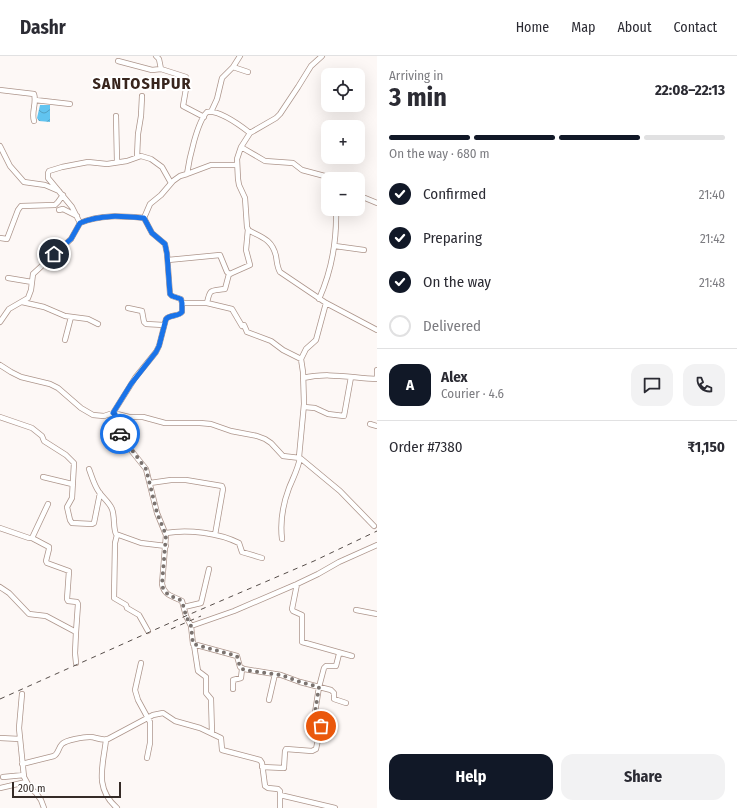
<!DOCTYPE html>
<meta charset="utf-8">
<style>
body{margin:0;font-family:"Fira Sans Condensed",sans-serif;background:#f2f2f3;color:#2b2b33;height:100vh;display:flex;flex-direction:column;font-size:15px;white-space:nowrap}
*{box-sizing:border-box;margin:0}
p{font-size:13px;color:#7c7c81}
.icon{flex:none;width:22px;height:22px;fill:none;stroke:currentColor;stroke-width:2;stroke-linecap:round;stroke-linejoin:round}
.map{position:relative;flex:1;overflow:hidden}
.drawer{display:flex;flex-direction:column;background:#fff;width:360px}
.drawer>*{flex:none}
.tools{position:absolute;left:321px;top:12px;display:grid;gap:8px}
.tools a{display:grid;place-items:center;width:44px;height:44px;border-radius:8px;background:#fff;box-shadow:0 4px 16px #0002;font-size:20px}
.scale{position:absolute;left:12px;bottom:10px;width:109px;box-sizing:border-box;padding-left:4px;border:2px solid #352b27;border-top:0;font-size:11px;line-height:14px;white-space:nowrap;color:#352b27;-webkit-text-stroke:3px #fff;paint-order:stroke}
.pin{position:absolute;display:grid;place-items:center;width:34px;height:34px;color:#fff;margin:-17px;border:2px solid #fff;border-radius:50%;box-shadow:0 1px 4px #0007}
.courier{position:absolute;display:grid;place-items:center;width:40px;height:40px;margin:-20px;border:3px solid #1a73e8;border-radius:50%;background:#fff;color:#222;box-shadow:0 1px 5px #0007}
.summary em{font-style:normal;font-weight:700}
.summary div{display:flex;flex-direction:column-reverse}
.summary{display:flex;align-items:center;justify-content:space-between;height:68px;padding:0 12px}
h1{font-size:26px;font-weight:700;line-height:30px}
.bar{display:grid;grid-template-columns:repeat(4,1fr);gap:6px 4px;align-content:center;height:48px;padding:0 12px}
.bar i{height:5px;border-radius:3px;background:#e1e1e2}
.bar .selected{background:#111827}
.bar p{grid-column:span 4}
.line{display:flex;align-items:center;gap:10px;padding:0 12px;border-top:1px solid #e1e1e2}
.line div{flex:1}
.round{display:grid;place-items:center;flex:none;width:42px;height:42px;border-radius:12px;background:#f2f2f3}
ol{padding:0 12px;list-style:none}
li{display:flex;align-items:center;gap:12px;height:44px}
li p{margin-inline-start:auto}
li .icon{padding:4px;border-radius:50%;background:#111827;color:#fff;stroke-width:4}
li:last-child{color:#7c7c81}
li i{width:22px;height:22px;border:2px solid #e1e1e2;border-radius:50%}
.cta{display:flex;gap:8px;margin-top:auto;padding:8px 12px}
.cta a{flex:1;height:46px;border-radius:12px;background:#111827;color:#fff;font-size:16px;font-weight:700;line-height:46px;text-align:center}
.cta a+a{background:#f2f2f3;color:#2b2b33}
header{display:flex;align-items:center;gap:24px;box-sizing:border-box;height:56px;padding:0 20px;background:#fff;border-bottom:1px solid #e1e1e2}
header strong{font-size:19px}
nav{display:flex;gap:22px;margin-inline-start:auto;font-size:14px}
main{display:flex;flex:1;min-height:0}
.map>svg:first-child{display:block}
.water{fill:url(#water-waves)}
.lines{fill:none;stroke-linecap:round;stroke-linejoin:round}
.minor-casing{stroke:#ad958b;stroke-width:6}
.minor{stroke:#fff;stroke-width:4.5}
.rail{stroke:#564d49;stroke-width:1;stroke-dasharray:5 5;stroke-linecap:butt}
.done{stroke:#7b736f;stroke-width:4;stroke-dasharray:0 7.2}
.route{stroke:#1a73e8;stroke-width:5}
.labels{text-anchor:middle;dominant-baseline:central;stroke-width:4;stroke-linejoin:round;paint-order:stroke}
.district-label{font-size:16px;font-weight:bold;letter-spacing:1px;fill:#38251d;stroke:#fff}
</style>
<header>
<strong>Dashr</strong>
<nav><a>Home</a><a>Map</a><a>About</a><a>Contact</a></nav>
</header>
<main>
<div class="map">
<svg width="377" height="752" viewBox="0 0 377 752">
<defs>
<pattern id="water-waves" width="16" height="10" patternUnits="userSpaceOnUse"><rect width="16" height="10" fill="#61c4f0"/><path d="M0 5q4-4 8 0t8 0" fill="none" stroke="#519fc2"/></pattern>
</defs>
<rect width="100%" height="100%" fill="#fdf8f6"/>
<path class="water" d="M40,49H50V66L39,65L37,62Z"/>
<g class="lines">
<g class="minor-casing">
<path id="minor" d="M156,0L159,3L161,13L186,21L187,27L183,50L204,61
M240,0L233,11L248,16
M322,0L311,10L298,31L280,58L276,62L250,77L241,91L237,103L238,123L239,129L245,142L247,171L248,174C261,181 272,183 276,200C277,206 277,211 280,216L326,247L377,274
M118,5L152,14L161,13
M0,34L34,38C37,47 31,56 34,65
M35,44L70,48
M211,56L217,43L222,22L233,11
M116,60L117,106
M0,90L10,110L24,126L45,129L59,135
M241,91L265,105L293,107L302,114L336,123
M137,101L138,78L141,60L142,40
M237,109H211L187,118C189,104 197,66 207,56C219,54 241,70 250,77
M358,141L365,142L377,147
M59,154L63,153L77,160
M80,167L72,151L48,122V117L49,115L62,111L88,106L107,108L127,105L141,100L151,103L162,111L171,127
M0,182L7,183L18,154L21,150L55,149L58,146L63,139
M335,190L364,194
M168,204L220,199L227,216L230,218L232,217L250,209L246,194L248,173
M8,222L32,226
M319,243C332,214 337,185 336,153
M22,246L44,251L65,260L88,263L98,268
M182,247H207L232,253L242,270
M207,247C210,232 211,235 225,233L229,218
M326,247L316,284L306,293L301,303L303,316L304,348L299,401L340,435L374,470
M128,252L142,255L144,266L146,268L164,269
M0,266L9,253L28,242L31,234L33,218L71,183L80,167C101,158 121,160 144,162
M244,269L247,276L271,285L283,294L301,303
M65,284L71,261
M0,309L11,316L21,321L50,328L58,332L81,352L93,359L104,360L113,357L129,361L125,385L130,393L146,413L157,457L166,479L162,528C164,540 173,540 182,545L186,560L191,570L193,588L237,600L240,611L244,613L281,619L300,626L331,634L334,637V643L346,647
M377,314V322
M303,322C328,316 352,322 377,323
M304,351L315,352L328,358L344,360L351,321
M113,357L135,322L156,296L159,290L166,263C171,258 178,261 182,256V247L181,243L172,240L170,238L167,198L165,188L152,177L144,162L150,148L161,139L173,125L180,120L187,118
M115,357L113,368L125,385
M0,361L32,372L42,380L44,385L66,399L74,407L72,442L67,451L70,464L72,467L92,468L94,467L100,437
M129,361H143L165,367H200L211,368L231,375L257,380L265,383L271,387L283,400L300,402C298,413 293,422 289,432C283,448 280,466 282,483
M370,368L377,370
M89,413C92,421 94,429 99,436C103,442 109,446 112,453C115,461 113,472 116,478L141,487L166,490
M43,421L72,428
M150,427L171,424H186L222,430L223,433L215,479
M0,472L29,482H32
M166,477C188,473 219,477 239,487L242,496L262,502
M117,479L115,487L114,542L126,549L127,552L139,559L148,575
M297,528L292,553L293,555L302,559V586L352,600
M0,531L9,537L29,558L46,560L76,576L78,548L77,546L68,545L67,543L69,515L47,507L46,505L49,493V491L32,482L48,448
M184,551L201,547L209,513
M356,554L377,558
M191,570L234,555L297,528L318,518L339,506L377,489
M76,576L75,597L76,607
M194,589L198,615L206,621V637L211,643L212,677
M141,607L135,634L138,644L150,666V687L147,702
M233,633V624L241,622L242,613
M22,638L19,672L24,721L30,732L36,737L41,744L44,752
M269,644L275,618
M320,672L331,678
M0,682L20,683
M106,684C103,710 94,732 117,752
M22,708L54,700C59,697 58,692 62,688C66,684 84,681 90,681C96,681 101,685 108,683L153,659L163,657L175,665L200,672L221,682L222,694L260,704L262,707L265,730L268,732L278,733L280,735V752
M262,711L284,712L285,695L286,693L312,695L316,693L321,670L320,668L315,666L314,663L319,631L324,612L326,610H336L339,598
M3,721L24,719
M0,732L26,726
M280,739L335,752"/>
</g>
<use href="#minor" class="minor"/>
<path class="rail" d="M171,573L201,560
M0,643L181,562L314,505L377,475"/>
</g>
<g class="lines">
<path class="done" d="M120,378L146,413L157,457L166,479L162,528C164,540 173,540 182,545L186,560L191,570L193,588L237,600L240,611L244,614L281,619L300,626L319,631L314,663L315,666L320,668L321,670"/>
<path class="route" d="M54,198L71,183L80,167C101,158 122,160 144,162L152,177L165,188L167,198L170,238L172,240L181,243L182,247V256C178,261 171,258 166,263L159,290L156,296L131,328L113,357L115,358L113,368L120,378"/>
</g>
<g class="labels">
<g class="district-label">
<text x="142" y="27">SANTOSHPUR</text>
</g>
</g>
</svg>
<div class="tools">
<a><svg class="icon" aria-label="locate" viewBox="0 0 24 24"><circle cx="12" cy="12" r="6"/><path d="M12 2v4M12 18v4M2 12h4M18 12h4"/></svg></a>
<a>+</a>
<a>−</a>
</div>
<div class="scale">200 m</div>
<div class="pin" style="left:321px;top:670px;background:#ea580c"><svg class="icon" aria-label="bag" viewBox="0 0 24 24"><path d="M5 8h14l-1 12H6zM9 8a3 3 0 0 1 6 0"/></svg></div>
<div class="pin" style="left:54px;top:198px;background:#1f2937"><svg class="icon" aria-label="home" viewBox="0 0 24 24"><path d="M3 11l9-7 9 7M6 9v11h12V9"/></svg></div>
<div class="courier" style="left:120px;top:378px"><svg class="icon" aria-label="car" viewBox="0 0 24 24"><path d="M5 17H2v-5l4-1 3-4h7l3 4 3 1v5h-3M9 17h6M6 11h13"/><circle cx="7" cy="17" r="2"/><circle cx="17" cy="17" r="2"/></svg></div>
</div>
<section class="drawer">
<div class="summary"><div><h1>3 min</h1><p>Arriving in</p></div><em>22:08–22:13</em></div>
<div class="bar"><i class="selected"></i><i class="selected"></i><i class="selected"></i><i></i><p>On the way · 680 m</p></div>
<ol>
<li><svg class="icon" aria-label="check" viewBox="0 0 24 24"><path d="M5 12l5 5 9-10"/></svg>Confirmed<p>21:40</p></li>
<li><svg class="icon" aria-label="check" viewBox="0 0 24 24"><path d="M5 12l5 5 9-10"/></svg>Preparing<p>21:42</p></li>
<li><svg class="icon" aria-label="check" viewBox="0 0 24 24"><path d="M5 12l5 5 9-10"/></svg>On the way<p>21:48</p></li>
<li><i></i>Delivered</li>
</ol>
<div class="line" style="height:72px"><b class="round" style="background:#111827;color:#fff">A</b><div><b>Alex</b><p>Courier · 4.6</p></div><a class="round"><svg class="icon" aria-label="chat" viewBox="0 0 24 24"><path d="M4 5h16v11H9l-5 4z"/></svg></a><a class="round"><svg class="icon" aria-label="phone" viewBox="0 0 24 24"><path d="M5 4h4l2 5-3 2q2 4 5 5l2-3 5 2v4C11 20 4 13 5 4z"/></svg></a></div>
<div class="line" style="height:52px"><div>Order #7380</div><b>₹1,150</b></div>
<div class="cta"><a>Help</a><a>Share</a></div>
</section>
</main>
